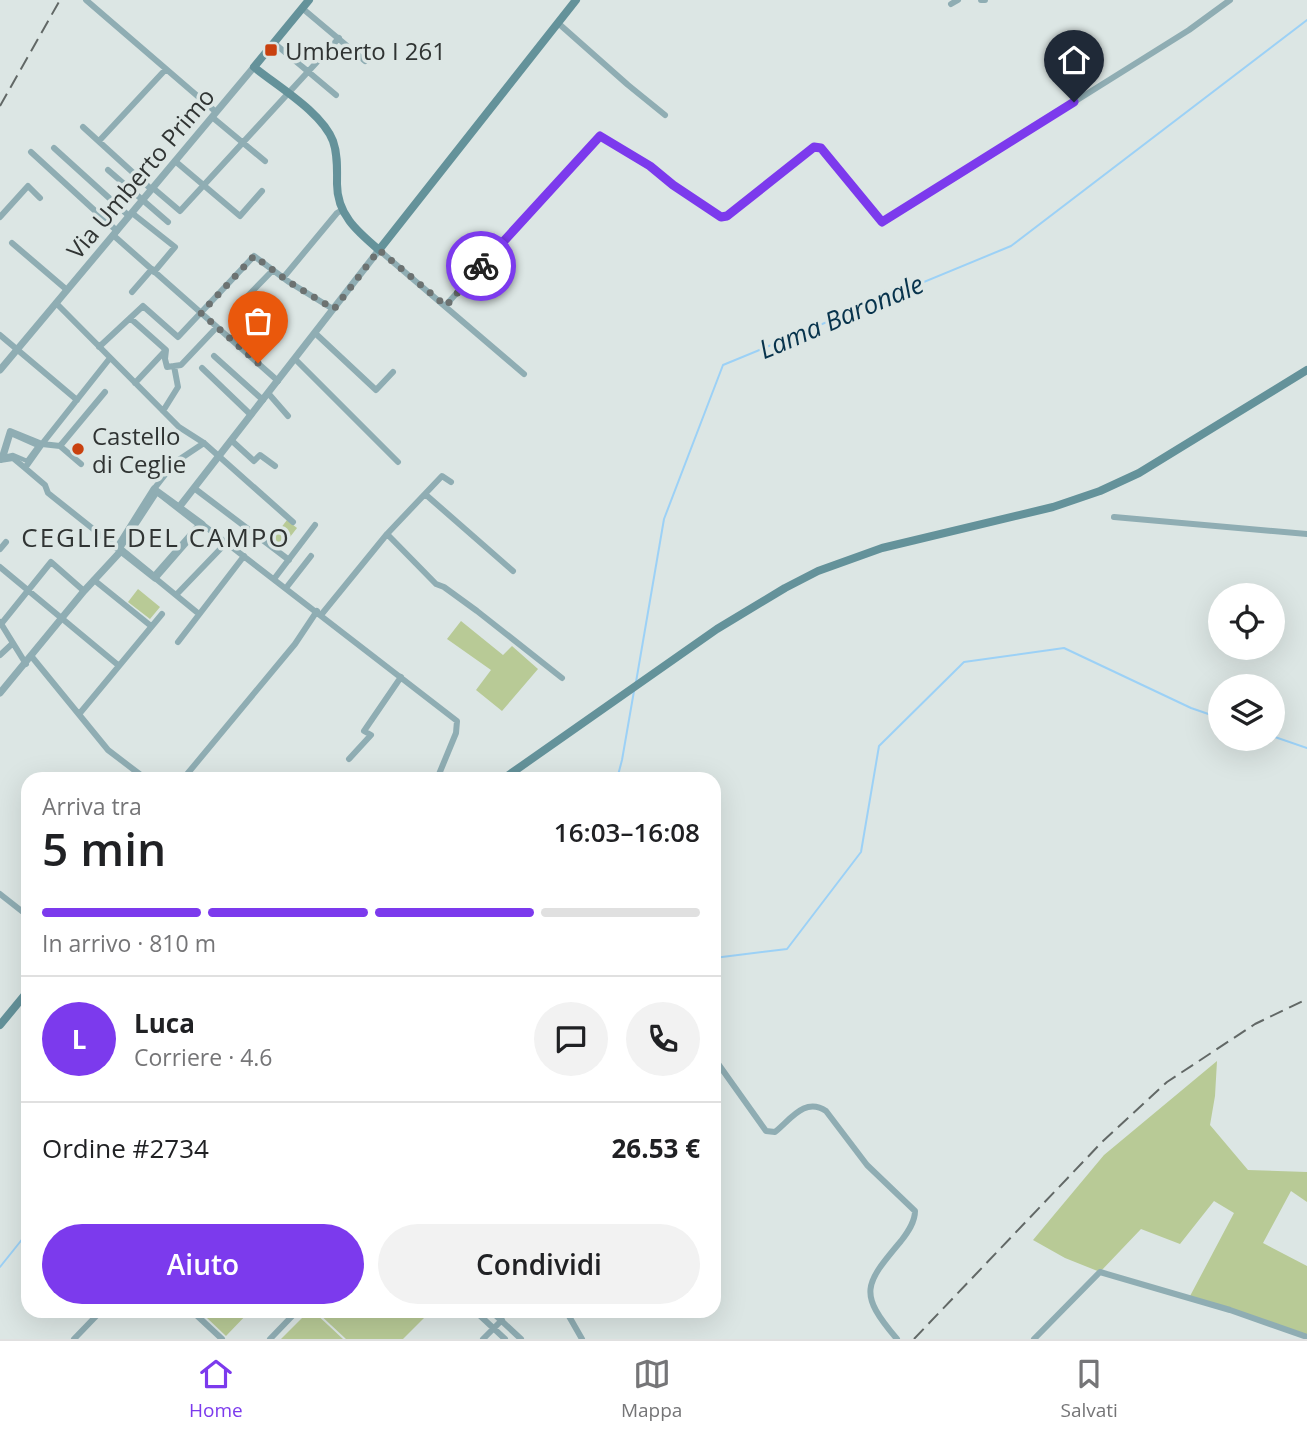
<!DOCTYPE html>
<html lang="it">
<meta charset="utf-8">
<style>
body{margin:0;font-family:"Open Sans",sans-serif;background:#f2f2f2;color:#202124;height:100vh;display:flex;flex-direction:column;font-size:26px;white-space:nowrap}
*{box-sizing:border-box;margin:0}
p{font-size:23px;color:#757577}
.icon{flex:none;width:38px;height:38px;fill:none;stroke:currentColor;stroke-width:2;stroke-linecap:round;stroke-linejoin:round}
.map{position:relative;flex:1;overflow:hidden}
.drawer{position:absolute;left:21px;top:772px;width:700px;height:546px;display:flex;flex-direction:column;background:#fff;border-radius:21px;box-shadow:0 7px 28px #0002}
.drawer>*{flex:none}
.fabs{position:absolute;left:1208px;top:583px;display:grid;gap:14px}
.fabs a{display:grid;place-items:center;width:77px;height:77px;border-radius:50%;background:#fff;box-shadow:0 7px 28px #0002;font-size:35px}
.pin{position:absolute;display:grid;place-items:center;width:60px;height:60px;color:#fff;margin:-72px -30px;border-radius:50% 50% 50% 0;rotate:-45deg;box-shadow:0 0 7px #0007}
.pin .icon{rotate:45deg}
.courier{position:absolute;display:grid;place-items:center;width:70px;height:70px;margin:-35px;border:5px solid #7c3aed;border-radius:50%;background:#fff;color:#222;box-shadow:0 2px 9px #0007}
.overview em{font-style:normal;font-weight:600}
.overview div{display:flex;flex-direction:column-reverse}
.overview{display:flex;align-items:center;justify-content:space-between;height:119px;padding:0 21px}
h1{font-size:46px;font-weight:600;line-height:52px}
.bar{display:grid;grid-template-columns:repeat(4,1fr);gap:10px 7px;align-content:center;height:84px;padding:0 21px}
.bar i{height:9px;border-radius:5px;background:#e0e0e0}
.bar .selected{background:#7c3aed}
.bar p{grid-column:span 4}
.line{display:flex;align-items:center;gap:18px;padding:0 21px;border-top:2px solid #e0e0e0}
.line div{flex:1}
.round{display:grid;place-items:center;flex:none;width:74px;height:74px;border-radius:37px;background:#f2f2f2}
.cta{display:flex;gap:14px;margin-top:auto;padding:14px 21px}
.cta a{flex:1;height:80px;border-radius:42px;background:#7c3aed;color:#fff;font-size:28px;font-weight:600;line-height:80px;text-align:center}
.cta a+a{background:#f2f2f2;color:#202124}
.tabs{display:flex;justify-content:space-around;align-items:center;height:98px;border-top:2px solid #e0e0e0;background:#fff;font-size:19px;color:#757577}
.tabs a{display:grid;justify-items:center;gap:4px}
.tabs .selected{color:#7c3aed}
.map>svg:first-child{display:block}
.green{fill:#b8ca96}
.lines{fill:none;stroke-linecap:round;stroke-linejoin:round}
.stream{stroke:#9cd1f6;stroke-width:2}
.pedestrian{stroke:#8fadb3;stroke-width:4.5}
.minor{stroke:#8fadb3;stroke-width:6}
.tertiary{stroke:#8fadb3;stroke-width:7}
.secondary{stroke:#64929a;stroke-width:8}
.rail{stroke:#626866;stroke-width:2;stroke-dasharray:14 7;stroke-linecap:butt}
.done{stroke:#6c7271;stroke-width:7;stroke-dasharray:0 12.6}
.route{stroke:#7c3aed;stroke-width:9}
.poi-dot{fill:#c9410f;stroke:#dce6e4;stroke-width:2.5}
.labels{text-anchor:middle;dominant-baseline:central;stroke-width:7;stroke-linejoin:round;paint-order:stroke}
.poi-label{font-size:24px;fill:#303433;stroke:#dce6e4;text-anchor:start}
.street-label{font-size:24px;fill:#303433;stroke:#dce6e4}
.water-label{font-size:26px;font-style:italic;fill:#07334c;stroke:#dce6e4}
.neighbourhood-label{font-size:26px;letter-spacing:2px;fill:#303433;stroke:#dce6e4}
</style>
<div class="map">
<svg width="1307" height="1339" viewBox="0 0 1307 1339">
<rect width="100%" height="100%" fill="#dce6e4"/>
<path class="green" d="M287,520L297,528L280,550L270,542Z
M138,589L160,607L150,619L128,602Z
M461,621L503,655L512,646L538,669L502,711L476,690L491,670L447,639Z
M1217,1061L1215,1096L1210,1125L1248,1170L1307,1172V1202L1291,1191L1263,1243L1307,1266V1338L1189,1298L1234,1213L1214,1201L1180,1244L1141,1229L1100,1272L1065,1258L1033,1240L1104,1155Z
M214,1311H250L226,1336L207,1318Z
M309,1311H313L343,1339H281Z
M316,1311H431L403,1339H346Z"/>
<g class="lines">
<path class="stream" d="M636,682L664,519L723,365L1011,246L1307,20
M1272,736L1307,748
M617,779L622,760L634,691
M714,958L787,949L861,852L879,746L964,662L1064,648L1191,708L1220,718
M0,1267L28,1232"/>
<path class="pedestrian" d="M11,434L38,446L27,461L13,455L4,457Z
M157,493L198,525L154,575L121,548Z"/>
<path class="minor" d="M86,0L216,112
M981,0H985
M951,4L958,0
M302,8L365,61
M558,23L628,85L665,115
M274,43L336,95
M212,117L265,161
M83,127L151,189
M99,141L166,69
M54,148L129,216
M31,152L117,231
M175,161L240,216L262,191
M108,170L168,222
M153,188L180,211L339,38
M132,213L175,247L154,272
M0,217L28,186L40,198
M113,235L278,381
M12,243L67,290
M379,250L524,374
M283,278L337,213L342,210
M132,292L152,269
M56,303L179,427L204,443L293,522
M238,306L273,270
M445,306L600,136L650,167L672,185L721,217L727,216L814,147L821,148L882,222L1189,30L1230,0
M130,318L166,350L165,359L167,367L181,365L217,327
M315,333L376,390L393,372
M0,335L77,400
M99,347L143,306L178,337L254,256L289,282L333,309
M214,356L263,400
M295,359L398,462
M202,368L251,415
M135,383L165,351
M268,393L288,416
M163,411L178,387L174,366
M231,440L254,461L260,455L275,466
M42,444L110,358
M42,444L60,446
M0,460L13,458L25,468L42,444L10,431L1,460
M81,464L60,446L105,392
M25,468L45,485L48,493L117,548
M194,488L289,560
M154,489L174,463L204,443
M425,494L513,571
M1114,517L1307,534
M202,524L457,721L456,733L437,779
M387,534L436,584L444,587L477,611L562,678
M0,549L6,542
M0,567L118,665
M155,578L199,614
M274,579L315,525
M94,580L151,626
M286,588L311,556
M176,595L227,542
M321,615L387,534L442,476L451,482
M0,622L26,664
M1,624L51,562L84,591
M178,642L244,556
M0,655L13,643
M32,657L108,750L146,779
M80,713L162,614
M349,759L371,735L364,731L401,677
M183,779L295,644L317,611
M0,894L28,916
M714,1058L766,1131L775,1132C791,1119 805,1097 826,1111L867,1165L915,1211C915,1222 908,1232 901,1241C864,1285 858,1293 897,1339
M192,1311L222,1339
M475,1311L505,1339
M491,1311L521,1339
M566,1311L582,1339
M74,1339L101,1311
M270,1339L297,1311
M483,1339L502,1320
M1034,1339L1100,1272L1230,1310L1307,1337"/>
<path class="tertiary" d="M0,370L254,67
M154,489L202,524L155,578L117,548Z
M180,506L379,250
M0,693L84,591L121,551"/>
<path class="secondary" d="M309,0L254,67C277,86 322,112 333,141C338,155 337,170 337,184C337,215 358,232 379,250L576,0
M503,779L717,629L785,588L818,571L882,548L1053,507L1100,491L1139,473L1307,370
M0,1025L28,991"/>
<path class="rail" d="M0,106L60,0
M914,1339L1102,1142L1167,1082L1255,1024L1307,999"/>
</g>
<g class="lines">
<path class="done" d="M258,363L201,313L254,256L289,282L334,309L379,250L446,306L481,266"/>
<path class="route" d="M481,266L600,136L650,166L673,185L721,217L727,216L814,147L821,148L882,222L1074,102"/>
</g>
<g class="poi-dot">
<rect x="264" y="43" width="14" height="14" rx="3.5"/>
<circle cx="78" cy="449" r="7"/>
</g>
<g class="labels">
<g class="poi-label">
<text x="285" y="50">Umberto I 261</text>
<text x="92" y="435">Castello<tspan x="92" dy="28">di Ceglie</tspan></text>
</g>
<g class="street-label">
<text transform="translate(140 173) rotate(-50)">Via Umberto Primo</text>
</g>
<g class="water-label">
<text transform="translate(841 316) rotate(-23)">Lama Baronale</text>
</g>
<g class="neighbourhood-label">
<text x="156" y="537">CEGLIE DEL CAMPO</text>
</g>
</g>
</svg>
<div class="fabs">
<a><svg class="icon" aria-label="locate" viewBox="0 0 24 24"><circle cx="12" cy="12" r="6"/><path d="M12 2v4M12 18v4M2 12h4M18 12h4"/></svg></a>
<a><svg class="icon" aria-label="layers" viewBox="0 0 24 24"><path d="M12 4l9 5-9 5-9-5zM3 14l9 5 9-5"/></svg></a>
</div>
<div class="pin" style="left:258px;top:363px;background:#ea580c"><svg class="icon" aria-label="bag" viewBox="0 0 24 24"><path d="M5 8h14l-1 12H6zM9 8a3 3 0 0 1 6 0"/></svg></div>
<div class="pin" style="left:1074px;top:102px;background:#1f2937"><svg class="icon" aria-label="home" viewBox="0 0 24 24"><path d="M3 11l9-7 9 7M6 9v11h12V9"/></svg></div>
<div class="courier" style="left:481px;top:266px"><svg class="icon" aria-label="bike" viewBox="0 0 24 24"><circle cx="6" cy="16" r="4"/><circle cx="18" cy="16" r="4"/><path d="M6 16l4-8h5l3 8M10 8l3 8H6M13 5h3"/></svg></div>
<section class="drawer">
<div class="overview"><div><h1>5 min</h1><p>Arriva tra</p></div><em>16:03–16:08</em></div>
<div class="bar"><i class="selected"></i><i class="selected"></i><i class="selected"></i><i></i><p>In arrivo · 810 m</p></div>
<div class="line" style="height:126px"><b class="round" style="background:#7c3aed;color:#fff">L</b><div><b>Luca</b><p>Corriere · 4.6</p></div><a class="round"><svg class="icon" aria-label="chat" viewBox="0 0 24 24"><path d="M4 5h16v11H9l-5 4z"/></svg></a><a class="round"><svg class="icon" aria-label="phone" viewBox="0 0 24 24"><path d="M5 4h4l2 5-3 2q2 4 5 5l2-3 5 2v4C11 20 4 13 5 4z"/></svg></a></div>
<div class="line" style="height:91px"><div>Ordine #2734</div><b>26.53 €</b></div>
<div class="cta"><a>Aiuto</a><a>Condividi</a></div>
</section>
</div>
<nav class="tabs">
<a class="selected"><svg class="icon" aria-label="home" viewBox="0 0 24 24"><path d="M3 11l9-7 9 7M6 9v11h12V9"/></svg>Home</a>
<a><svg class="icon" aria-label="map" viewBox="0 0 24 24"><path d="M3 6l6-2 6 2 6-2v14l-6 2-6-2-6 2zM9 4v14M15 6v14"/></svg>Mappa</a>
<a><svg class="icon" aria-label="saved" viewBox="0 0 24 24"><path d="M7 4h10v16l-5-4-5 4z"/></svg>Salvati</a>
</nav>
